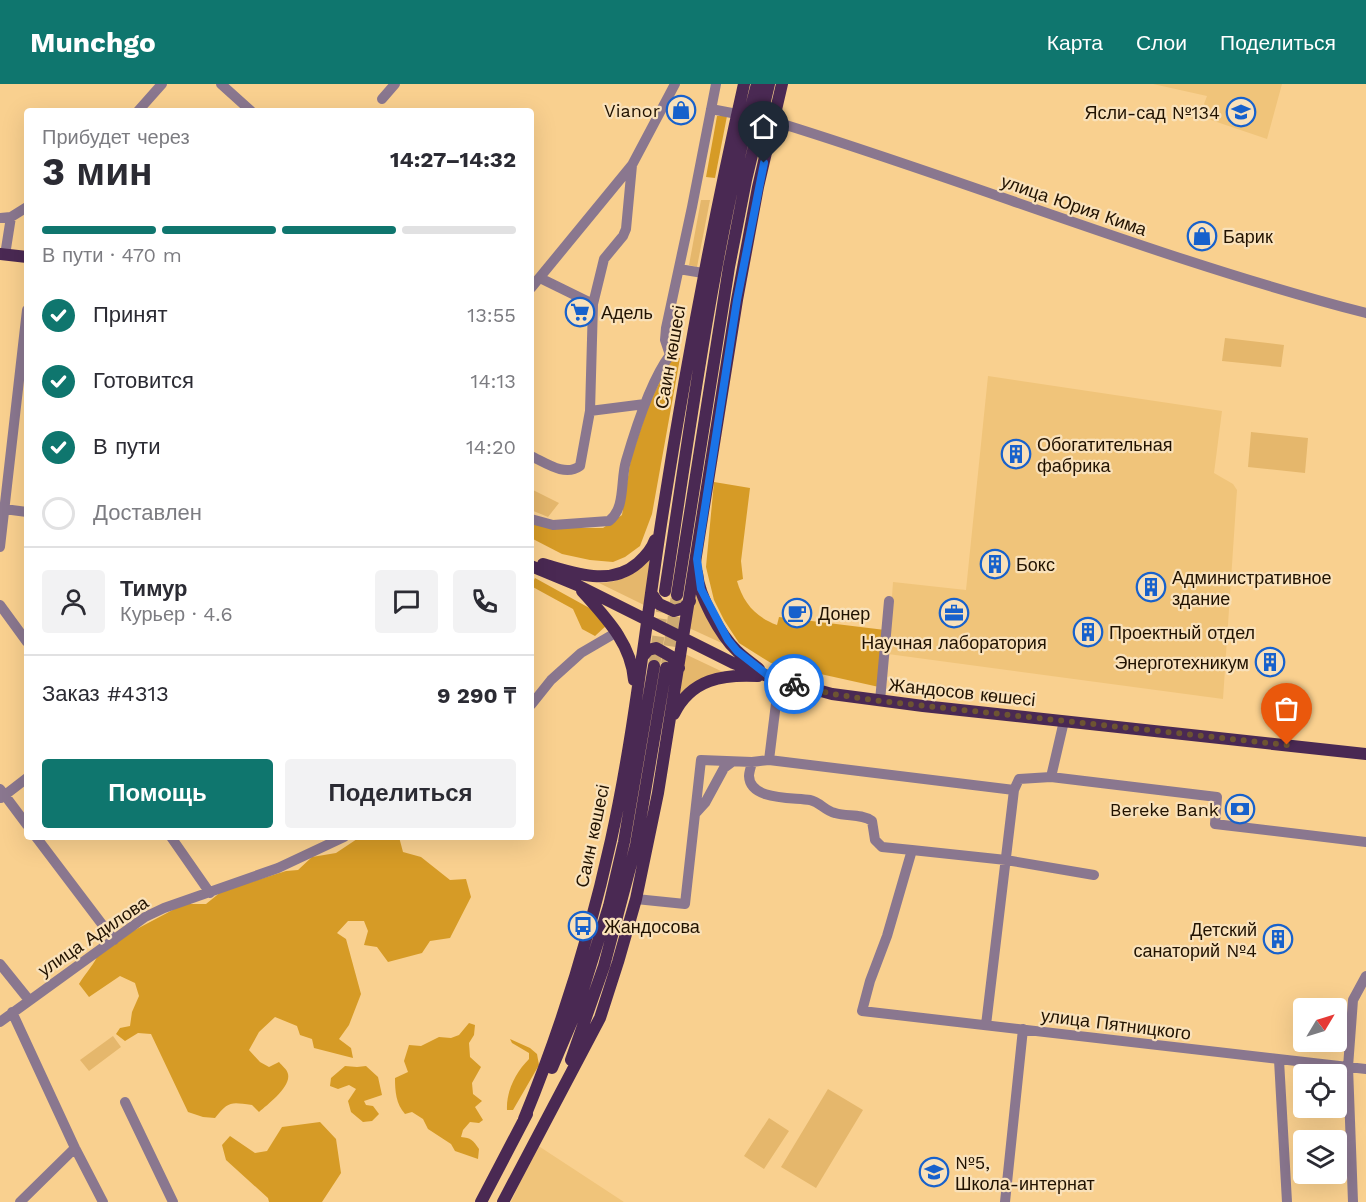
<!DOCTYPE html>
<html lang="ru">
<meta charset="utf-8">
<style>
body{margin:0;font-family:"Work Sans",sans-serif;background:#f2f2f3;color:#2b2b33;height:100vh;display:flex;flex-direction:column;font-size:22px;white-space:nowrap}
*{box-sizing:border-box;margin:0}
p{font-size:20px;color:#7c7c81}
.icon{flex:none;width:33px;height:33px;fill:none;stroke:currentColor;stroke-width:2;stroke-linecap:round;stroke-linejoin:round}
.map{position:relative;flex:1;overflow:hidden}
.details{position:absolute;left:24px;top:24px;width:510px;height:732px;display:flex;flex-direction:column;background:#fff;border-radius:6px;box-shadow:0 6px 24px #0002}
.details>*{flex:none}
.needle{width:39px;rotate:52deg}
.fabs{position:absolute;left:1293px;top:914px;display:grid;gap:12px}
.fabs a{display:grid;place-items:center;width:54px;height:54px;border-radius:6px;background:#fff;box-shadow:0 6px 24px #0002;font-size:30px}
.pin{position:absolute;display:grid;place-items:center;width:51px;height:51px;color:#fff;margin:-62px -26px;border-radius:50% 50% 50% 0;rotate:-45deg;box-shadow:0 0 6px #0007}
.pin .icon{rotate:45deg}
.courier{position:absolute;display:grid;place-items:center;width:60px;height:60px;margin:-30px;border:4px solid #1a73e8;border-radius:50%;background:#fff;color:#222;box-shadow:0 2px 8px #0007}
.summary em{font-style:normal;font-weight:700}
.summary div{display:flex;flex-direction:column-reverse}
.summary{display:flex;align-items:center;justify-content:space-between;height:102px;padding:0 18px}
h1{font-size:39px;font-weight:700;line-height:45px}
.bar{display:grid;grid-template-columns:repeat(4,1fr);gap:9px 6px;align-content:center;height:72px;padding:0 18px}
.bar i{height:8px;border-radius:4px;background:#e1e1e2}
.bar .selected{background:#0f766e}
.bar p{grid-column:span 4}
.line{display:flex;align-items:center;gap:15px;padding:0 18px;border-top:2px solid #e1e1e2}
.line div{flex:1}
.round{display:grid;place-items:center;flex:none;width:63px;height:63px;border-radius:6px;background:#f2f2f3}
ol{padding:0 18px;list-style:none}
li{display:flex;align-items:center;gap:18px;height:66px}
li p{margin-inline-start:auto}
li .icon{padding:6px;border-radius:50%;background:#0f766e;color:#fff;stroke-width:4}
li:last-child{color:#7c7c81}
li i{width:33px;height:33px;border:3px solid #e1e1e2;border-radius:50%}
.cta{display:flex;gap:12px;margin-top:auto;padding:12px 18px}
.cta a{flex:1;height:69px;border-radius:6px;background:#0f766e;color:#fff;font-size:24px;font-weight:700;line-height:69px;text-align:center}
.cta a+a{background:#f2f2f3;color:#2b2b33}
header{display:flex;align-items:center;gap:36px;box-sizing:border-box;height:84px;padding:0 30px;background:#0f766e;color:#fff}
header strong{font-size:28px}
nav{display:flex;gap:33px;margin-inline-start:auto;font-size:21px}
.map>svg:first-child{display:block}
.built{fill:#f0c47a}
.green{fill:#e5b76c}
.forest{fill:#d69b26}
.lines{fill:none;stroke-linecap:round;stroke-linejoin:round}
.major-tunnel{stroke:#ceaa72;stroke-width:12;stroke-dasharray:12 6;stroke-linecap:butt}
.minor{stroke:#8a778f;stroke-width:10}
.major{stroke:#4a2953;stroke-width:12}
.done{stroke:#6d5432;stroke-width:6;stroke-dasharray:0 10.8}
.route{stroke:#1a73e8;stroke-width:8}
.labels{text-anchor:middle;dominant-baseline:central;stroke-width:4.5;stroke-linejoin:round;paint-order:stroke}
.poi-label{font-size:18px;fill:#211200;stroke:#f9e1ba;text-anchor:start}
.street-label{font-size:18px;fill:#211200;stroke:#f9e1ba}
</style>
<header>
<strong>Munchgo</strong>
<nav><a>Карта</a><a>Слои</a><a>Поделиться</a></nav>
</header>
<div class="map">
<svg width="1366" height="1118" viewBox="0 0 1366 1118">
<rect width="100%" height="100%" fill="#f9d08f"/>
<path class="built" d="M1153,0H1282L1267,55L1211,36L1204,20L1207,12Z
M988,292L1222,327L1214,389L1233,400L1237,406L1223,615L888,570L893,498L966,506Z
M537,1061L624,1118H511Z"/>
<path class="green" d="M701,116H710L697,183L689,181Z
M1225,254L1284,261L1281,283L1222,277Z
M1251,348L1308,354L1305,389L1248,383Z
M531,405L559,419L548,433L531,426Z
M651,475L644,521L599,499C621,499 636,489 651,475Z
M696,502L726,561L689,544Z
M685,570L723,588L678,613Z
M113,952L121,963L89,987L80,976Z
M828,1005L863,1026L816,1104L781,1083Z
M769,1034L789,1047L764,1085L744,1072Z"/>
<path class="forest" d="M717,32H727L715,94L706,93Z
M671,273L680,274L652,430L640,462L625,473L613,478L590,476L562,470L531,454V440L558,444H603L622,431L631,374L648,323Z
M714,398L750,404L741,477L743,495L737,497C743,518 755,533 777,541L779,533L885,546L879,603L771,579L739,559L724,536L714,516L706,483Z
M535,494L593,526L607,541L595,552L582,545L573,525L531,502Z
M360,753H399L403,768L421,773L450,796L466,795L471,813L450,854L430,857L422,869L388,878L377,863L364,861L368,847L364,837H348L337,849L346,855L361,910L349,941L339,955L351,964L353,974L314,964L312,955L300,951L297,942L275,933L259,948L249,966L260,978L269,983L279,978C282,982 287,985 288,990C291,1003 268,1020 259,1028L252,1021C230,1018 229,1017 215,1034L203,1033L188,1028L151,950L138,949L125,957L116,950L120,944L130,942L132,928L139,912L135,899L120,892L89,913L79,900C84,891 92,883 97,873L133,847L184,820H206L222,807L286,787L298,786L312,773L336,769Z
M469,939L475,941L474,951L469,959L470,973L481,983L472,999L473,1010L482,1017L475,1023L483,1036L479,1039L470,1038L463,1046L461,1053C471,1054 473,1056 479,1065L478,1075L455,1067L451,1060L428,1045L423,1035L412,1028L405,1030C396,1020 395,1007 395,994L408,988L404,977L409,961L421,962L439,953L451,954L459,951Z
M510,955L530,964L537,970L539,981L513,1026H507C506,1007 516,988 529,975V969L512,959Z
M345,982L357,983L366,982L378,993L382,1011L364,1017L366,1021L373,1022L379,1030L372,1037L363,1038L351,1028L348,1017L356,1005L349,1001L338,1005L330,1002L331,994Z
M320,1038L336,1055L341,1089L322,1118H269L268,1114L226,1076L222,1061L230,1052L255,1069L267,1067L282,1043Z"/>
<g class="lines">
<path class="major-tunnel" d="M667,580L677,511
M654,582L665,507"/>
<path class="minor" d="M221,0L251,27
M382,15L395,0
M711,25L737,30
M138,27L162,0
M773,37C972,98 1164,177 1366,229
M0,134L11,133L27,123
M5,171L11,133
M679,185L703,189
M540,194L593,220
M531,204L632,81L675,0
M590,327L645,320
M531,372C546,379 565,393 580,382L590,327L593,220L604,175L623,152L626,145L632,81
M4,425L27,428
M531,435L553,441L609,437C626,424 620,397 626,377C635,346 650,297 670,271L665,256L666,244L692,123L716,0
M0,463L27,226
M0,521L27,558
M779,595L769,676L1014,706
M880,617L889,517
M531,621L551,596L581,569L617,548
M752,678C751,683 749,688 749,692C750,717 794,713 810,716C820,718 825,727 835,729C848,733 860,729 872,737L875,756L882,763L912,766
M1051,693L1064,637
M0,705L27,741
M1,714L27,694
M695,730L705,719L724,684L732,678
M36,753L114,856
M171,753L210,809
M1094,791L1006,776L912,766L887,852L870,897L862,927L1366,985
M636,815L685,820L701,676L752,678L769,676
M0,880L29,916
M12,928L75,1064L103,1118
M0,938L145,833L164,824L278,784L344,753
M986,941L1014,706L1019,695L1051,693L1217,713L1215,740L1366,758
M1279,976L1287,1118
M125,1018L173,1118
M20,1118L75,1064
M1005,1118L1023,945
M1353,1118L1348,983L1353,916L1366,892"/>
<path class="major" d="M0,170L27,173
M543,480C575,489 610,503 638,479C646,472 652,465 655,456
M531,482L577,501L733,579L770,593L832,610L923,622L1366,670
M697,489C699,512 720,551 737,567C744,574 752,579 759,585
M582,507C606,534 631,559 634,596
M665,507C691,338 713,166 757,0
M651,509L659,520L674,527L684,524L690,517
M677,511L729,183L746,96L769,0
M642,573L648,566L656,564L672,573L679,584
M674,630C691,595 723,590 758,592
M571,976L604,882L636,761L666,584
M552,984L577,925L609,822L624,758L654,582
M524,1035C561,945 590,851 611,756C634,652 645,545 661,440C684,292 711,146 744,0
M481,1118L527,1030
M503,1118L600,934L618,878L636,815L658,709L737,216L758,103L782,0"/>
</g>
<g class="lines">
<path class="done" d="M794,600L832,610L880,617L1287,661"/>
<path class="route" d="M764,79L737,216L697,475L701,505L728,556L737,567L770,593L794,600"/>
</g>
<defs>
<g id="shop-ring" transform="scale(1.5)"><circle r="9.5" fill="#f9e1ba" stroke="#1761cc" stroke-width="1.5"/><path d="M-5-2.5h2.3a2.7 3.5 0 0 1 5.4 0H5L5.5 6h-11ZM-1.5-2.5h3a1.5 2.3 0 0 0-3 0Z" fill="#1761cc"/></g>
<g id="school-ring" transform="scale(1.5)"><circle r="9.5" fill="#f9e1ba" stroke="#1761cc" stroke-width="1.5"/><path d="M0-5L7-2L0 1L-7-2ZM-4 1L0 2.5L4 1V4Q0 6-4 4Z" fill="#1761cc"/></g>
<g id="supermarket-ring" transform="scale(1.5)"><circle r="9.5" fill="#f9e1ba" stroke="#1761cc" stroke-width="1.5"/><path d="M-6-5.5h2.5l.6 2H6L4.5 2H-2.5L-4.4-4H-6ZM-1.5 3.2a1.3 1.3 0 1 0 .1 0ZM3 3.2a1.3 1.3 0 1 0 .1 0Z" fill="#1761cc"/></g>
<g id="building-ring" transform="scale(1.5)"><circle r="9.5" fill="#f9e1ba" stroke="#1761cc" stroke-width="1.5"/><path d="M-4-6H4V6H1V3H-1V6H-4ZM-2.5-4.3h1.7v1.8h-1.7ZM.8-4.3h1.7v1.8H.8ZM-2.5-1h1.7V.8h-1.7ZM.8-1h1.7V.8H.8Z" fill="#1761cc"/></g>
<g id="cafe-ring" transform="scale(1.5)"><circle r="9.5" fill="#f9e1ba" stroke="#1761cc" stroke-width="1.5"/><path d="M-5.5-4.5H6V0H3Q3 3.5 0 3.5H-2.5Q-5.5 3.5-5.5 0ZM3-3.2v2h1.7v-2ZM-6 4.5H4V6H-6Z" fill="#1761cc"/></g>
<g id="office-ring" transform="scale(1.5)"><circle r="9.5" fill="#f9e1ba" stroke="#1761cc" stroke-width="1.5"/><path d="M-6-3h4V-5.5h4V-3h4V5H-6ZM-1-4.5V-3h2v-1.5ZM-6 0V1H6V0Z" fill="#1761cc"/></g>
<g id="bank-ring" transform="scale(1.5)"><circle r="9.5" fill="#f9e1ba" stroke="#1761cc" stroke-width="1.5"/><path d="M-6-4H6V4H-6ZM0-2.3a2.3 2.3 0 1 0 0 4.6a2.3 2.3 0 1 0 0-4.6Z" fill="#1761cc"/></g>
<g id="bus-ring" transform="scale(1.5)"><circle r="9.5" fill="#f9e1ba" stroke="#1761cc" stroke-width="1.5"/><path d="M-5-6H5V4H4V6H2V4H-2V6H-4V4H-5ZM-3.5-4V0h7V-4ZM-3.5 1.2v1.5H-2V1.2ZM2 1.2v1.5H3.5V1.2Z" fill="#1761cc"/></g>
</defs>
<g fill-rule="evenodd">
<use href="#shop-ring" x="681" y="26"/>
<use href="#school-ring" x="1241" y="28"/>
<use href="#shop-ring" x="1202" y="152"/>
<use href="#supermarket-ring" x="580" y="228"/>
<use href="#building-ring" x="1016" y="370"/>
<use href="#building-ring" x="995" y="480"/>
<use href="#building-ring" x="1151" y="503"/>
<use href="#cafe-ring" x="797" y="529"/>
<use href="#office-ring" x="954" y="529"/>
<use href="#building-ring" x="1088" y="548"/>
<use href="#building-ring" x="1270" y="578"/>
<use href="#bank-ring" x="1240" y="725"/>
<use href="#bus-ring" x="583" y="842"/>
<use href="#building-ring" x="1278" y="855"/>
<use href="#school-ring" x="934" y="1088"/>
</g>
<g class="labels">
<g class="poi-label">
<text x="660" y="26" text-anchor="end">Vianor</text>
<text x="1220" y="28" text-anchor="end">Ясли-сад №134</text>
<text x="1223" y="152">Барик</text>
<text x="601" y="228">Адель</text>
<text x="1037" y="360">Обогатительная<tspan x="1037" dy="21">фабрика</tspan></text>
<text x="1016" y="480">Бокс</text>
<text x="1172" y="493">Административное<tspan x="1172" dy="21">здание</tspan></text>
<text x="818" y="529">Донер</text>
<text x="1109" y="548">Проектный отдел</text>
<text x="954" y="558" text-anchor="middle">Научная лаборатория</text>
<text x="1249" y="578" text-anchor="end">Энерготехникум</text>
<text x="1219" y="725" text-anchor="end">Bereke Bank</text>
<text x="604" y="842">Жандосова</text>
<text x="1257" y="845" text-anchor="end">Детский<tspan x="1257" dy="21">санаторий №4</tspan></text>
<text x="955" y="1078">№5,<tspan x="955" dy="21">Школа-интернат</tspan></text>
</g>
<g class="street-label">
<text transform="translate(1074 121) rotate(19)">улица Юрия Кима</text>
<text transform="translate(670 273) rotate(-80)">Саин көшесі</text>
<text transform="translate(962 608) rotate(6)">Жандосов көшесі</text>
<text transform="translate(592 752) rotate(-78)">Саин көшесі</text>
<text transform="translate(93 852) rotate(-34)">улица Адилова</text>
<text transform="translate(1116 940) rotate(7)">улица Пятницкого</text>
</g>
</g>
</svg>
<div class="fabs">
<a><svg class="needle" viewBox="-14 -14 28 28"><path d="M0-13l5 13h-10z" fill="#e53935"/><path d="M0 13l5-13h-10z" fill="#7c7c81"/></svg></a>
<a><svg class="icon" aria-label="locate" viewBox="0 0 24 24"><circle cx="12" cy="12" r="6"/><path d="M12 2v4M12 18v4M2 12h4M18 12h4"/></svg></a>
<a><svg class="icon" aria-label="layers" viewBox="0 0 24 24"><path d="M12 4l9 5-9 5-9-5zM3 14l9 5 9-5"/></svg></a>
</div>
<div class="pin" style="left:1287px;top:661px;background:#ea580c"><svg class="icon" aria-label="bag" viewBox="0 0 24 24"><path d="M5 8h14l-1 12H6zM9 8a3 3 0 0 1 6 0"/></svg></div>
<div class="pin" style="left:764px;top:79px;background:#1f2937"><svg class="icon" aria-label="home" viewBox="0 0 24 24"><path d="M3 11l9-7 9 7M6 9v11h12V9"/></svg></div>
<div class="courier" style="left:794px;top:600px"><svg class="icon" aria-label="bike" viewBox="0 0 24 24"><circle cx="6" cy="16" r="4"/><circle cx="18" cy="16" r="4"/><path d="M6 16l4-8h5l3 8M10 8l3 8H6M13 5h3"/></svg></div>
<section class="details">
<div class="summary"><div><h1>3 мин</h1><p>Прибудет через</p></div><em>14:27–14:32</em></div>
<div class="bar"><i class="selected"></i><i class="selected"></i><i class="selected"></i><i></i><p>В пути · 470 m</p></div>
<ol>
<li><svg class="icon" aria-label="check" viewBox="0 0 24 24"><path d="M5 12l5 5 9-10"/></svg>Принят<p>13:55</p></li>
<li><svg class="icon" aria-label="check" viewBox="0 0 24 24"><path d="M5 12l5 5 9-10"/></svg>Готовится<p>14:13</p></li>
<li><svg class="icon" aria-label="check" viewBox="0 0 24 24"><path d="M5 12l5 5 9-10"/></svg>В пути<p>14:20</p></li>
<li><i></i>Доставлен</li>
</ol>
<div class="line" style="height:108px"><a class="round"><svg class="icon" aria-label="person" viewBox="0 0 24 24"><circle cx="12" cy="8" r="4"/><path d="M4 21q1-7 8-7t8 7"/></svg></a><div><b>Тимур</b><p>Курьер · 4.6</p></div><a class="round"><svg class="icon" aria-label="chat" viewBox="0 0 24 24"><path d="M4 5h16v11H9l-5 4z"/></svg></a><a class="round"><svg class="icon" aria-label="phone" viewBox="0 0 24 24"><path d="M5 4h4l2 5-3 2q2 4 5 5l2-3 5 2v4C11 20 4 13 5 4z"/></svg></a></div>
<div class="line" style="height:78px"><div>Заказ #4313</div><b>9 290 ₸</b></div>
<div class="cta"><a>Помощь</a><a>Поделиться</a></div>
</section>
</div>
